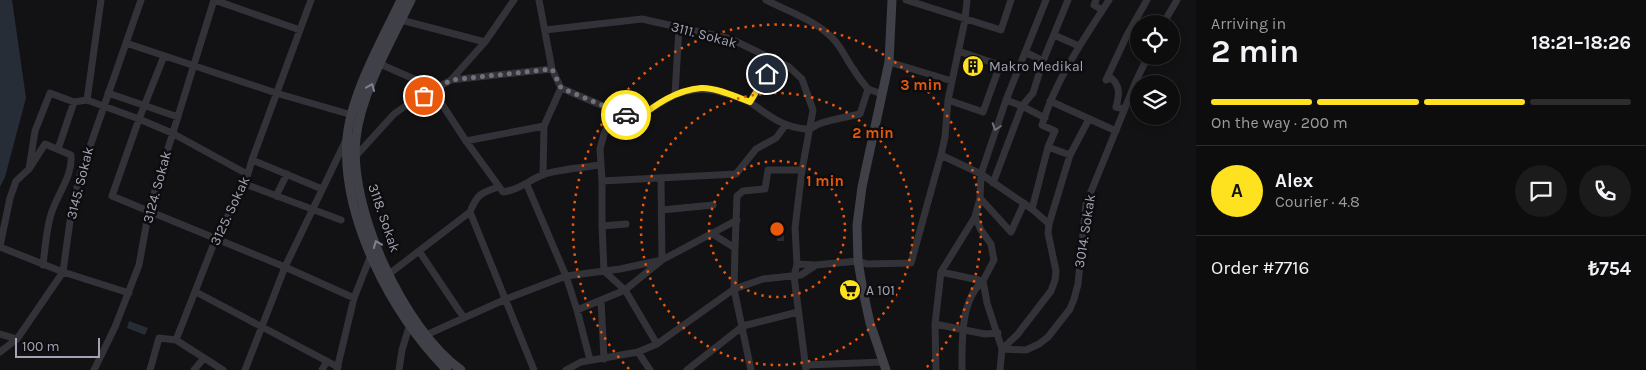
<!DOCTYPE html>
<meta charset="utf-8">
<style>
body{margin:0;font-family:Karla,sans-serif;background:#1c1b1c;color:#f1f3f6;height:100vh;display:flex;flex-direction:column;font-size:19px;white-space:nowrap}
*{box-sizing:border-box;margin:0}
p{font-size:16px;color:#9b9c9e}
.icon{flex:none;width:28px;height:28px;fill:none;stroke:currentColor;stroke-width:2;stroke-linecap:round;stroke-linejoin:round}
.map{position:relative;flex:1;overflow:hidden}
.panel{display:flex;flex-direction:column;background:#0e0d0e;width:450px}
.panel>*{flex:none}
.tools{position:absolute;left:1130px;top:15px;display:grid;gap:10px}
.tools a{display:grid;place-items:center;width:50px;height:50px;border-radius:50%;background:#0e0d0e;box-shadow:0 2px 8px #0003,0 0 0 1px #2e2d2e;font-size:25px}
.scale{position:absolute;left:15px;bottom:12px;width:85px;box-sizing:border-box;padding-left:5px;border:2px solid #a2a4b5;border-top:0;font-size:14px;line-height:18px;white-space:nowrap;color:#a2a4b5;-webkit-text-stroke:4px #0d0c0e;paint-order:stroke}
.pin{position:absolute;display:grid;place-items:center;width:42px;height:42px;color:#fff;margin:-21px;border:2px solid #fff;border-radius:50%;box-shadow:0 1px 5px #0007}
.courier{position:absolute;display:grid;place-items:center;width:50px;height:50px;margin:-25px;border:4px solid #fee21f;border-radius:50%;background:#fff;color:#222;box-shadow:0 1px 6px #0007}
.overview em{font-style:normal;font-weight:700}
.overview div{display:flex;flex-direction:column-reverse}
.overview{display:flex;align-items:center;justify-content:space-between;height:85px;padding:0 15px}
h1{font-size:32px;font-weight:700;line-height:38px}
.bar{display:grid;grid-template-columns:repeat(4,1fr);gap:8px 5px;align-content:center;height:60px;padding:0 15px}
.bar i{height:6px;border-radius:4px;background:#2e2d2e}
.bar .active{background:#fee21f}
.bar p{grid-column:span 4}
.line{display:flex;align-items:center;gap:12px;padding:0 15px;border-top:1px solid #2e2d2e}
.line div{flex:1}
.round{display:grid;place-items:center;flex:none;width:52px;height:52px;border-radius:26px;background:#1c1b1c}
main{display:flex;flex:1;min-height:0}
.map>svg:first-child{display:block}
.water{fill:#272d37}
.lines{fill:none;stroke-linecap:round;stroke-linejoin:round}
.street{stroke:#333238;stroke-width:7}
.secondary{stroke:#404049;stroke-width:9}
.oneway{stroke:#80818f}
.oneway2{stroke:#70717d}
.done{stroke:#70717c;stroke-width:5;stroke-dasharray:0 9}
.route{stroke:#fee21f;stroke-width:6}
.ring{fill:none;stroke:#e8590c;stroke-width:2.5;stroke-dasharray:2.5 5}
.labels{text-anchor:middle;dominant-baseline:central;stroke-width:5;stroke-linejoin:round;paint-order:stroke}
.street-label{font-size:14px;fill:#a2a4b5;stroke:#0d0c0e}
.poi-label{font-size:14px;fill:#a2a4b5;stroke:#0d0c0e;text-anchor:start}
.centre{fill:#e8590c;stroke:#0d0c0e;stroke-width:2.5}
.ring-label{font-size:15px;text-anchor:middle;font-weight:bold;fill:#e8590c;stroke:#0d0c0e;stroke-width:5;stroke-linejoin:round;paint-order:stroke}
</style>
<main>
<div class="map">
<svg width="1196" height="370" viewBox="0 0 1196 370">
<rect width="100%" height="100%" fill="#121113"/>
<path class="water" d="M0,0H12L26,98L5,177L0,187Z
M777,224H784V241H777Z
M129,321L148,328L145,335L127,328Z"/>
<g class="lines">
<path class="street" d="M214,0L300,30
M539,0L552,69L561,88L636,120C666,97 691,80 730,95C737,97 745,99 751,103C771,117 781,126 805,129C811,130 814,126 819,124C832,119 847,117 860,114L868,89
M766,0C789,12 818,21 835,41C843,50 847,61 854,70C858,77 863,83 868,89
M906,0L1001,30L1011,0
M1096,0L1094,5L1102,10
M401,20L485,42
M1163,24L1177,0
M545,30L642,19L731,39L789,67L802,79L813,110L802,170L795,228L797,264L816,265
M1054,35L1079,46
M126,43L276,93L352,115
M1025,52L1043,61
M164,56L139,119L112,196L285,267L354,298
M889,62L952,81
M1069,62L1076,67
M380,64L430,86L466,141L503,192C519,190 528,181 542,175C554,170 585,167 600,165
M451,80L552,69
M868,89L882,94
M108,93L178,117
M675,94L679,28
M87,100L101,0
M948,100L983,112L1000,65L958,51
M1006,100L1022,106L1045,118
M1050,101L1116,131
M750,102L775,60
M1124,109L1116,107C1119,96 1121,86 1111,78L1106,80L1127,35L1147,0
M466,141L544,126
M1048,147L1070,155
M58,149L74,102
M941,155L981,174L1032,209L1049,224
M355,157L394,114L414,100L451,80L485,42L514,0
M252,160L322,189
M29,169L35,131L50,93L74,102L87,100L139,119L172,133L247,174
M543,175L544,126L561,88
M661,179L662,260
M602,181L736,174L756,149L776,138L785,126
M993,183L1022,106L1033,93L1043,61L1068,0
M245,184L341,220
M527,185L566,276L577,310L590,360
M276,196L287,174
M980,198L1011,232L1024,203
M1032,209L1048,147L1055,131L1042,125C1056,79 1083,40 1109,0
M662,210L713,205
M470,212L534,370
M975,217L981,230L991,244L994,260L983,281L987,303L1002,349L1000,370
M602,226L626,224
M711,233L735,248L737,196L743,191L765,189L768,170H802
M0,246L10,198L16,181L29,169L45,144L71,155C73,178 55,196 50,218C46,233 45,249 43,265
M0,247L63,272L129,293
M735,248L734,289L751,370
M419,251L464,318
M797,264L794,276L806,370
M604,271L602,226V181L600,149L604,134L615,110
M604,271L625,290L657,344
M941,272L983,281
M389,274L470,212C477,194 481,193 498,187
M196,292L338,367
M601,300L604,359
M577,310L625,290L662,260L737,220
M935,324L985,334L998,333
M0,334L17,339
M426,335L506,299L566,276L620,269L662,260
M1002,349L1026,350L1039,344L1048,337L1070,309L1074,299L1078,284L1086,204L1136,81L1148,56
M1002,349L1017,335L1051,291L1055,280L1056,271L1048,233L1049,224L1070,155L1089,119
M0,352L17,339L63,272L71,214L80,175L141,0
M638,352L650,370
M805,365L884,362
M337,369L354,298L371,255
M94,370L115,327L139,265L149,210L214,0
M150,370L159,338L176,340
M194,370L204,358
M223,370L176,340L216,238L245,184L252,160L311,0
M245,370L285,267L346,140
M322,370L327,361
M399,370L402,350L409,327
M566,370L581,362L638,352L657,344L734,289L763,279L801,275L816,265L858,261L867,264L911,263L941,155L945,137L948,100L965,20L967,0
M687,370L743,326L798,312
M936,370L935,324L941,272L975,217L980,198L981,174L1006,100L1046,0
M962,370C962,343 960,300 983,281"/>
<path class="secondary" d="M401,0C382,40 351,94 347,138C341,217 392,316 447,370
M411,0C391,41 361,93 356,138C348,208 404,329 461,370
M886,370L870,323L863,291L858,261L857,225L862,187L889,62L892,0"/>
</g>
<defs><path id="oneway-chevron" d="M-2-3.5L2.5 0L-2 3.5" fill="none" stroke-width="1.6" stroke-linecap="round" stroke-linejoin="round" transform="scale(1.25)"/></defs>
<g class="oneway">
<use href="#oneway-chevron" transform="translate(371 87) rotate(-67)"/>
<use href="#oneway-chevron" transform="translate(377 244) rotate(-112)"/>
</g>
<use class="oneway2" href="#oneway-chevron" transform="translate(996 127) rotate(108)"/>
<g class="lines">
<path class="done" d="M424,96L451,80L552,69L561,88L626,115"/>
<path class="route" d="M626,115L636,120C655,105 676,90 701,88C715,87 737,97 750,102L767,74"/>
</g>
<g class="ring">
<circle cx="777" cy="229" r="68"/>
<circle cx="777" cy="229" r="136"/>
<path d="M629 369A204 204 0 1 1 925 369"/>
</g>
<defs>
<g id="building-disc" transform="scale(1.125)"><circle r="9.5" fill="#fee21f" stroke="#0d0c0e"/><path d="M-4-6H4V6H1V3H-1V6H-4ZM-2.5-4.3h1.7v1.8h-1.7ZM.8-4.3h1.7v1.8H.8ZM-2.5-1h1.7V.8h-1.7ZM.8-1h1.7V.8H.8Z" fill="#111"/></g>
<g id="supermarket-disc" transform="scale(1.125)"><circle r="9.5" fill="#fee21f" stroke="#0d0c0e"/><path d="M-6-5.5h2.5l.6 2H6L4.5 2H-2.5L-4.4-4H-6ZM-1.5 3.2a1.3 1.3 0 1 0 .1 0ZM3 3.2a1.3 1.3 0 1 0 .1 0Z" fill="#111"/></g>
</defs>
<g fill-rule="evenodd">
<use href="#building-disc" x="973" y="66"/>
<use href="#supermarket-disc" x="850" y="290"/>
</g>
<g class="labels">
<g class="street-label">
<text transform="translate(704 35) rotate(15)">3111. Sokak</text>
<text transform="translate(80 183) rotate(-76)">3145. Sokak</text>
<text transform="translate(157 187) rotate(-75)">3124. Sokak</text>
<text transform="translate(230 211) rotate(-65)">3125. Sokak</text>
<text transform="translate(384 218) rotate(71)">3118. Sokak</text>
<text transform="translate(1085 231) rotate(-81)">3014. Sokak</text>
</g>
<g class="poi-label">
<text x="989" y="66">Makro Medikal</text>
<text x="866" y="290">A 101</text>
</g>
</g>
<circle cx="777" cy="229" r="8" class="centre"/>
<g class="ring-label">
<text x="921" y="90">3 min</text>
<text x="873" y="138">2 min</text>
<text x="825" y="186">1 min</text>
</g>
</svg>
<div class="tools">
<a><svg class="icon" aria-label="locate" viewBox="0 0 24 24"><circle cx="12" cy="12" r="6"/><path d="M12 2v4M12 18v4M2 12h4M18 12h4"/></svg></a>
<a><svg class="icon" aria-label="layers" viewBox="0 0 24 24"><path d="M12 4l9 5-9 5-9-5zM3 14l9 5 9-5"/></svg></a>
</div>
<div class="scale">100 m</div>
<div class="pin" style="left:424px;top:96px;background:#ea580c"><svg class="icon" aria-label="bag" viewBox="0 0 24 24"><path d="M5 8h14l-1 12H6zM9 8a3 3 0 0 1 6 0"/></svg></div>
<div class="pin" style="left:767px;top:74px;background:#1f2937"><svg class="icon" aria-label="home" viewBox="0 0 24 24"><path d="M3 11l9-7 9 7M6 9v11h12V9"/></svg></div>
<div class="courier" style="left:626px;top:115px"><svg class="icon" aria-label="car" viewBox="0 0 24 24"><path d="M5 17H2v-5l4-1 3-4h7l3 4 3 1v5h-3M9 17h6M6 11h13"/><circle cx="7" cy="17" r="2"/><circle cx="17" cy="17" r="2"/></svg></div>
</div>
<section class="panel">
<div class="overview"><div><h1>2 min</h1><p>Arriving in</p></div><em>18:21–18:26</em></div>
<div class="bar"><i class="active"></i><i class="active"></i><i class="active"></i><i></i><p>On the way · 200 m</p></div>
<div class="line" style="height:90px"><b class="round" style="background:#fee21f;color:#111">A</b><div><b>Alex</b><p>Courier · 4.8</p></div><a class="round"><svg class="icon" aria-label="chat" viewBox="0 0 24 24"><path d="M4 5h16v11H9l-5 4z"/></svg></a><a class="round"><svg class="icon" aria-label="phone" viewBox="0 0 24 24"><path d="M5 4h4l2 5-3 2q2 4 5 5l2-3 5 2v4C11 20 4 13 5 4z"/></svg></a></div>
<div class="line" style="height:65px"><div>Order #7716</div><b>₺754</b></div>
</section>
</main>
